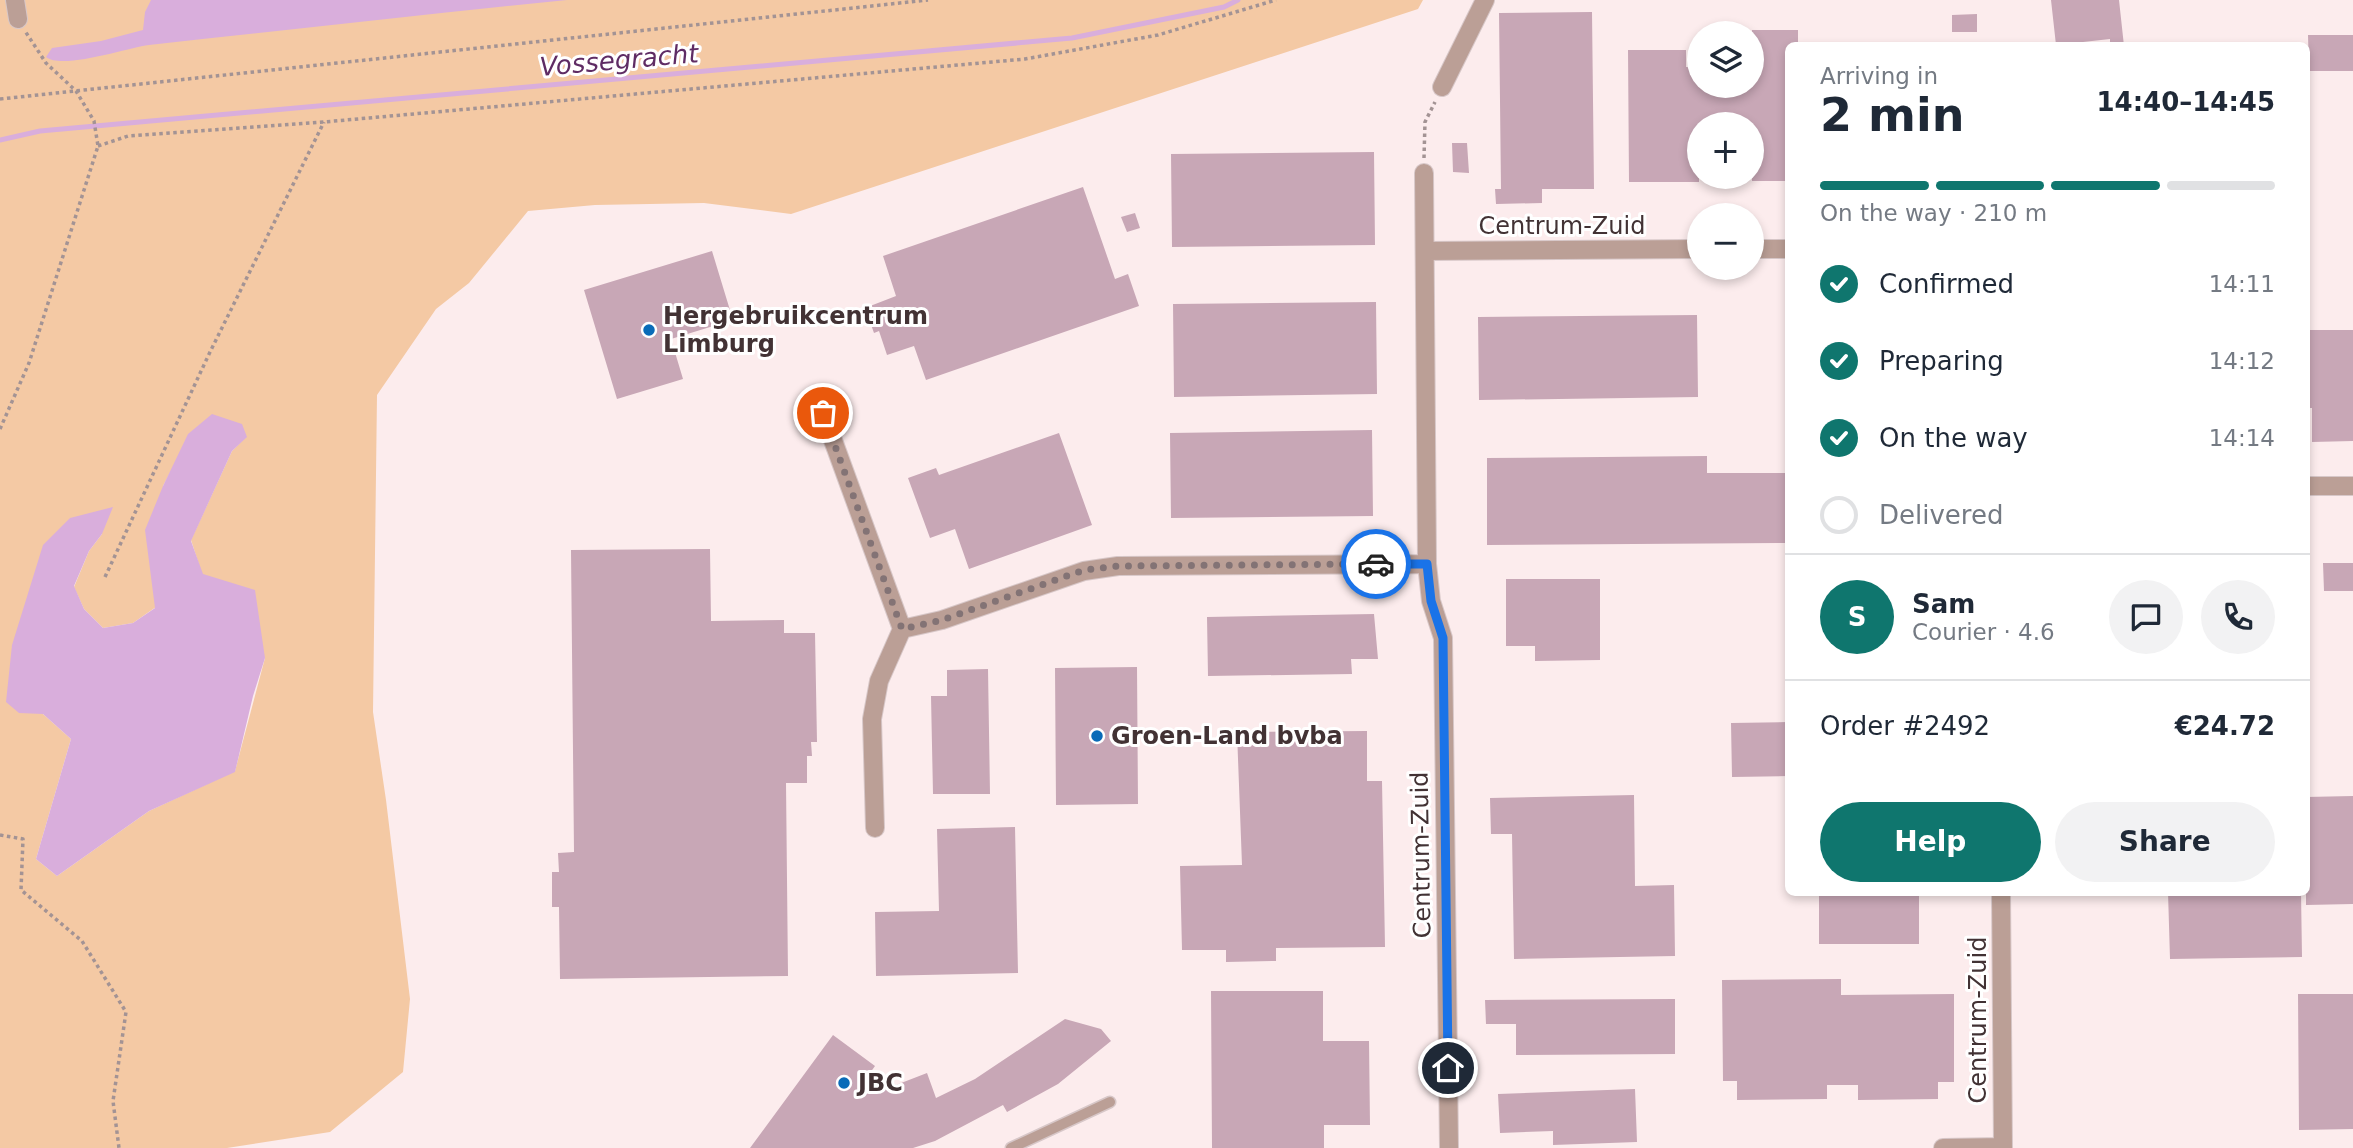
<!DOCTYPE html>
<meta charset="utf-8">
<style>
body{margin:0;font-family:"DejaVu Sans",sans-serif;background:#f2f2f3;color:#1f2937;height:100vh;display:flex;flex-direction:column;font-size:26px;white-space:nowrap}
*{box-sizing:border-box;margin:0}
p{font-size:23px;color:#747a83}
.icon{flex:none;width:38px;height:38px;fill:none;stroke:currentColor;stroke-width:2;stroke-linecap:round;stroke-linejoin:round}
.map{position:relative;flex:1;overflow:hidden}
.panel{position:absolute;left:1785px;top:42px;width:525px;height:854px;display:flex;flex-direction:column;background:#fff;border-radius:10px;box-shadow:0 4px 10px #0003}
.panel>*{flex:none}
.fabs{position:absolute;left:1687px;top:21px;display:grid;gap:14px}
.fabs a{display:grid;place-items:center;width:77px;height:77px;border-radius:50%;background:#fff;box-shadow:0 4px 10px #0003;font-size:35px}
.pin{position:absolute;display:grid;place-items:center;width:60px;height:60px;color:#fff;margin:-30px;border:4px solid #fff;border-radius:50%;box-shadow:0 2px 7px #0007}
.courier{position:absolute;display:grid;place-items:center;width:70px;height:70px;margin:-35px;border:5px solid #1a73e8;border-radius:50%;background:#fff;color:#222;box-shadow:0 2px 9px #0007}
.head em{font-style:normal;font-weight:600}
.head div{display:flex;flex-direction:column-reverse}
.head{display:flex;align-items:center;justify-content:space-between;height:119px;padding:0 35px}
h1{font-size:46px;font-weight:600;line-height:52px}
.bar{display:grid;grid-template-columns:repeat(4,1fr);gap:10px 7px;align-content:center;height:84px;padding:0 35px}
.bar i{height:9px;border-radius:5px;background:#e0e1e3}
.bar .on{background:#0f766e}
.bar p{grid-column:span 4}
.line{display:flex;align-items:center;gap:18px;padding:0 35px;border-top:2px solid #e0e1e3}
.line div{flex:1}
.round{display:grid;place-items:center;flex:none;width:74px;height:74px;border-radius:37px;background:#f2f2f3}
ol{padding:0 35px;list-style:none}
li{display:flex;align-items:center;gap:21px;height:77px}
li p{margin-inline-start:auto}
li .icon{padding:7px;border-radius:50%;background:#0f766e;color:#fff;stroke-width:4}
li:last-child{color:#747a83}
li i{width:38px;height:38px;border:4px solid #e0e1e3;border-radius:50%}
.action{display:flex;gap:14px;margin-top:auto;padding:14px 35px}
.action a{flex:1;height:80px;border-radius:42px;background:#0f766e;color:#fff;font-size:28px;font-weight:600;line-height:80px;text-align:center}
.action a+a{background:#f2f2f3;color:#1f2937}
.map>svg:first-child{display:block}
.green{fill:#f4c9a4;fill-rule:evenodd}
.water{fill:#d9aedc}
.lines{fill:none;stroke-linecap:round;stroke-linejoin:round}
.stream{stroke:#d9aedc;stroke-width:5}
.building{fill:#c8a7b6}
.service-casing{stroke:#d7c7c8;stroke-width:13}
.minor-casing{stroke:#d7c7c8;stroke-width:20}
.path{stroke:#a39394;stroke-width:3.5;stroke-dasharray:3.5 3.5;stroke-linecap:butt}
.service{stroke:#bb9f96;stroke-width:10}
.minor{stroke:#bb9f96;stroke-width:18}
.done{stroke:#837375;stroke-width:7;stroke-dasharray:0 12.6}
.route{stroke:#1a73e8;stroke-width:9}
.poi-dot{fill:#096bb8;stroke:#fff;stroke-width:2.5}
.labels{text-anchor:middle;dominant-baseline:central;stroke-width:6;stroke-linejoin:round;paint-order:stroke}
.street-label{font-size:24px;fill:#423234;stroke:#fff}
.poi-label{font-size:24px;font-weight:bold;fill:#423234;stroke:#fff;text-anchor:start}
.water-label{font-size:26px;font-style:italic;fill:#5f2c64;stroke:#fff}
</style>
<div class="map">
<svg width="2353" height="1148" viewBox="0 0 2353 1148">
<rect width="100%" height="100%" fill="#fceced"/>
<path class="green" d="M0,0H1423L1418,9L791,214L704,203L595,205L528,211L469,283L436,309L377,395L373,712L386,800L410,999L403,1072L330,1132L227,1148H0ZM246,437L232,451L191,540L202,574L265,658L235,771L149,811L57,876L36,859L71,739L43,714L70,518L102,534L89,551L74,587L84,609L103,628L133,623L156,607L163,486L176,461Z"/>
<path class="water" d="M151,0H567C428,14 289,30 149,45C127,48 62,70 46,57L52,48L101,41L143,30L145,12Z
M212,414L242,424L247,437L232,451L191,541L203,574L255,590L265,658L253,696L235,772L149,811L57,876L36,859L71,739L43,714L19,713L6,702L12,645L43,545L70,518L113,507L102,534L89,551L74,586L84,609L103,628L133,623L155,608L145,530L163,486L188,434Z"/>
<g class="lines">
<path class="stream" d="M0,140L40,131L1072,38L1224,7L1238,0"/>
</g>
<path class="building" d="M2051,0H2119L2124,46H2110V39L2056,45Z
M1592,12L1594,189H1542V203L1496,204L1495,189H1501L1499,13Z
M1977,14V32H1952V15Z
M1752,30H1798V46H1788V181H1752V124H1699V182H1629L1628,50H1686V67H1699V86H1752Z
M2308,35H2353V71H2309Z
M1452,143H1467L1469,173L1453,172Z
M1374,152L1375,245L1172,247L1171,154Z
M1083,187L1115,279L1128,274L1139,306L926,380L914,346L887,355L879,331L874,333L865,308L896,296L883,256Z
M1135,213L1140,228L1127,232L1121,217Z
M712,251L733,320L671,339L683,379L617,399L584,290Z
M1376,302L1377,394L1174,397L1173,304Z
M1697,315L1698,397L1479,400L1478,317Z
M2309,330H2353V441L2312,442V408H2306V389H2310Z
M1372,430L1373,516L1171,518L1170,433Z
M1059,433L1092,525L969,569L955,529L930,538L908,478L936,468L939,475Z
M1707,456V473H1788V543L1487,545V458Z
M710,549L711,621L784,620V633H815L817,742H811L812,756H807V783H786L788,976L560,979L559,907H552V872H559L558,853L574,852L571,550Z
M2323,563H2353V591H2324Z
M1506,579H1600V660L1535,661V646H1506Z
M1374,614L1378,659H1351L1352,674L1208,676L1207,617Z
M1137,667L1138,804L1056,805L1055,668Z
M988,669L990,794H933L931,696H947V670Z
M1788,722V776L1732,777L1731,723Z
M1367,731V781H1382L1385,947L1276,948V961L1226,962V950H1182L1180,866L1242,865L1237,732Z
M1634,795L1635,886L1674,885L1675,956L1514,959L1512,834H1491L1490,798Z
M2353,796V904L2306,905V797Z
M1015,827L1018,973L876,976L875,912L939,911L937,829Z
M1819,892H1919V944H1819Z
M2168,892H2301L2302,957L2170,959Z
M1841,979V995L1954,994V1082H1938V1099L1858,1100V1085H1827V1099L1737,1100V1081H1723L1722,980Z
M1211,991H1323V1041H1369L1370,1125H1324V1148H1212Z
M2298,994H2353V1129L2299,1130Z
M1675,999V1054L1516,1055V1024H1486L1485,1000Z
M1065,1019L1101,1029L1111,1041L1058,1084L1007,1112L1003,1105L935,1141L913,1148H750L833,1035L875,1066L870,1073L896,1085L927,1073L936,1098L975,1079Z
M1635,1089L1637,1142L1553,1145V1131L1500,1133L1498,1094Z"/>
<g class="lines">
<g class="service-casing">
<path id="service" d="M1011,1148L1110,1102"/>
</g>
<g class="minor-casing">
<path id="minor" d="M15,0L18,19
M1442,87L1485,0
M1424,173L1427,564L1431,601L1443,638L1449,1148
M1752,249H1788
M1426,251L1699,249
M823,413L902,629
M2306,486H2353
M875,828L872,719L879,681L902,629L942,620L1084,571L1118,566L1427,564
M2001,892L2003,1148
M1943,1148L2003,1147"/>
</g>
<path class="path" d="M0,99L928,0
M98,146L128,136L324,122L1025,59L1158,35L1276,0
M1424,158L1425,122L1435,102
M0,429L29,363L98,146L94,121L76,91L46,63L25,31
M105,577L210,352L324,122
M0,835L23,839L21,890L82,941L126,1012L113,1101L119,1148"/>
<use href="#service" class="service"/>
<use href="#minor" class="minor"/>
</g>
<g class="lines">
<path class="done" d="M823,413L902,629L942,620L1084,570L1118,566L1376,564"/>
<path class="route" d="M1376,564H1427L1431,601L1443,638L1448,1068"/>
</g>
<g class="poi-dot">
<circle cx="649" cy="330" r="7"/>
<circle cx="1097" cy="736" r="7"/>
<circle cx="844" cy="1083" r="7"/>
</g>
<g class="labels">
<g class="street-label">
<text x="1562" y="226">Centrum-Zuid</text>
<text transform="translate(1421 855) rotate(-91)">Centrum-Zuid</text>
<text transform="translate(1978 1020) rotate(-90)">Centrum-Zuid</text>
</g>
<g class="poi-label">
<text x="663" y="316">Hergebruikcentrum<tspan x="663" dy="28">Limburg</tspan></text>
<text x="1111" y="736">Groen-Land bvba</text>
<text x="858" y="1083">JBC</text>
</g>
<g class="water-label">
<text transform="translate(619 60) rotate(-5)">Vossegracht</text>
</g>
</g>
</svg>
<div class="fabs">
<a><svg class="icon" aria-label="layers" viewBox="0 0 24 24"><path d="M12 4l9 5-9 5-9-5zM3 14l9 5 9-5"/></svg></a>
<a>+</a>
<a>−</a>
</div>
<div class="pin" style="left:823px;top:413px;background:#ea580c"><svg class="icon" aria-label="bag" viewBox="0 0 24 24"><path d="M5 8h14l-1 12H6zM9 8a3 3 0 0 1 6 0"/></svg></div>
<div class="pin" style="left:1448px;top:1068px;background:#1f2937"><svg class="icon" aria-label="home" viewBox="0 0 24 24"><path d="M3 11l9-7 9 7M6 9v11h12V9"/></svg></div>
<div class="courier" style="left:1376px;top:564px"><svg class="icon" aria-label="car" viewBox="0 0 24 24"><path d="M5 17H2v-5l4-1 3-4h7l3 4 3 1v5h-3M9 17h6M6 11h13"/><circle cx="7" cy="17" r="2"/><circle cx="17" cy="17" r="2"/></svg></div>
<section class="panel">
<div class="head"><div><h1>2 min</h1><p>Arriving in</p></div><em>14:40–14:45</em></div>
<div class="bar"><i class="on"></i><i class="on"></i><i class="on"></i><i></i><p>On the way · 210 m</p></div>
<ol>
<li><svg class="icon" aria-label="check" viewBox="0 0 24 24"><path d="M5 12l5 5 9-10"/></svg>Confirmed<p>14:11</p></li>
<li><svg class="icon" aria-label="check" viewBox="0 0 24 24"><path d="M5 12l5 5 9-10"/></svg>Preparing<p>14:12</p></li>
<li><svg class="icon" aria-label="check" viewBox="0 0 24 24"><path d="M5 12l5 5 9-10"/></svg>On the way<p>14:14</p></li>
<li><i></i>Delivered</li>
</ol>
<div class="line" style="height:126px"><b class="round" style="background:#0f766e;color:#fff">S</b><div><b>Sam</b><p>Courier · 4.6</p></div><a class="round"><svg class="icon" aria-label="chat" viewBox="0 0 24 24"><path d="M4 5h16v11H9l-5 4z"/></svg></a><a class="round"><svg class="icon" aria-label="phone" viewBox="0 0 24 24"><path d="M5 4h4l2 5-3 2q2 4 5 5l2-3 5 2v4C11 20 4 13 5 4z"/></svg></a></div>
<div class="line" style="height:91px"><div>Order #2492</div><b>€24.72</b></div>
<div class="action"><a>Help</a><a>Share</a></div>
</section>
</div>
